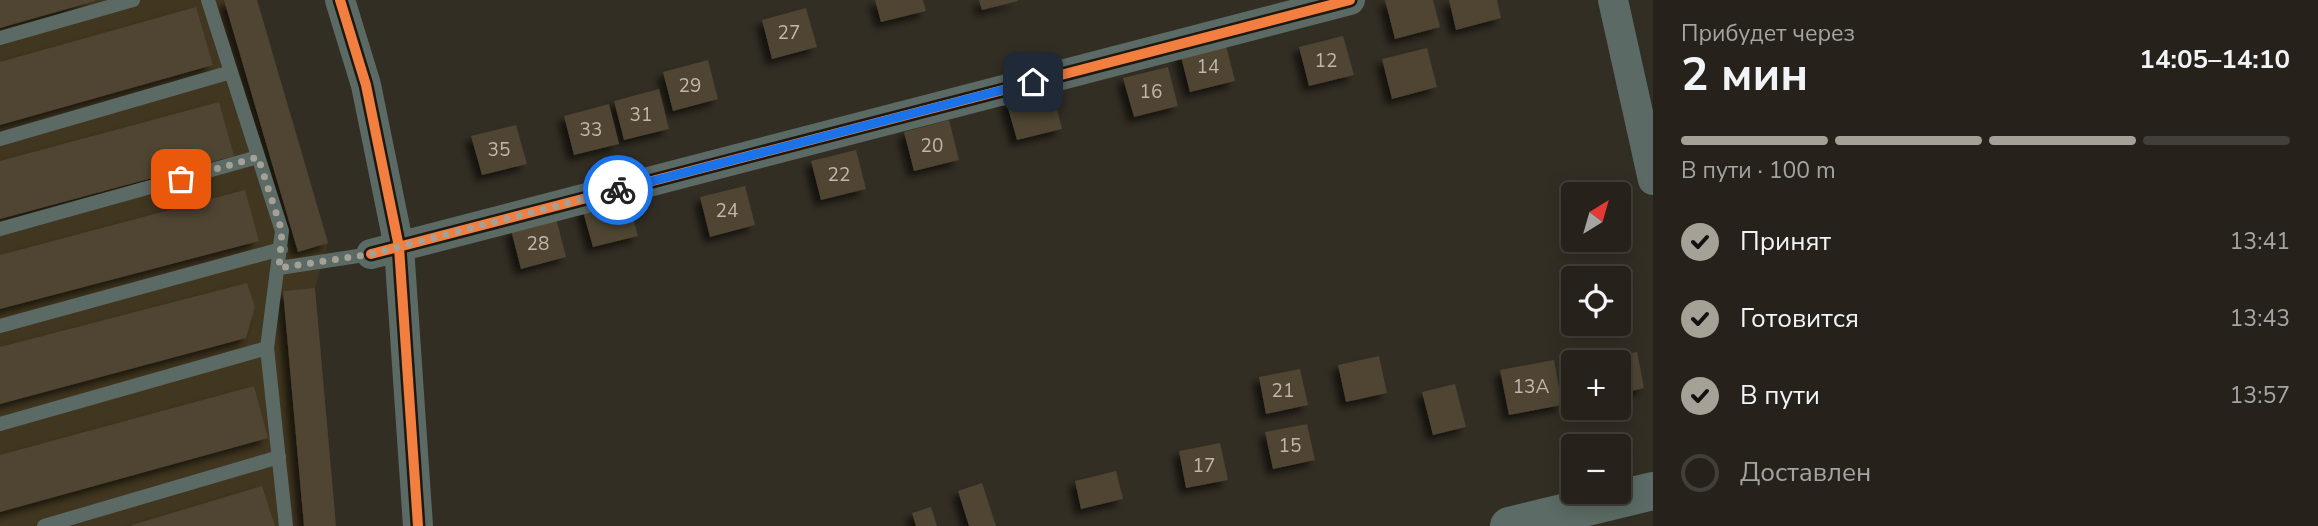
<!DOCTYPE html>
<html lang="ru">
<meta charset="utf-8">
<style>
body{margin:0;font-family:"Nunito Sans",sans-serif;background:#322f28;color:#f1f3f6;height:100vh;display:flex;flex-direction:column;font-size:26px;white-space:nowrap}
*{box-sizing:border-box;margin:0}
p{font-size:23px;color:#a4a4a3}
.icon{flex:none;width:38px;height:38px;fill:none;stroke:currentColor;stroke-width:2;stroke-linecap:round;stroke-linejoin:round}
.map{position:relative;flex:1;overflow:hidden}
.panel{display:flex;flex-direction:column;background:#26221b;width:665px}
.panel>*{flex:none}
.needle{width:46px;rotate:37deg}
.controls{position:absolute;left:1561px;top:182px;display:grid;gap:14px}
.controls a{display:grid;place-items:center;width:70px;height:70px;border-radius:7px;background:#26221b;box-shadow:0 4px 18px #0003,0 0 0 2px #423f3a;font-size:35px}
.pin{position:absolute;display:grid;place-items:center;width:60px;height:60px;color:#fff;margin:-30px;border-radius:14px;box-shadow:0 4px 10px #0006}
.courier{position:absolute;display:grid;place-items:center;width:70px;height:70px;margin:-35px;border:5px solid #1a73e8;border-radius:50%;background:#fff;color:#222;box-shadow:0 2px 9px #0007}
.headline em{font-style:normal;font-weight:700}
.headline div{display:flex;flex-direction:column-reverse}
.headline{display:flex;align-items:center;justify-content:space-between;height:119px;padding:0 28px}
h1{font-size:46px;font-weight:700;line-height:52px}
.bar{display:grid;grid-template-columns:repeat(4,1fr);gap:10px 7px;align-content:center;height:84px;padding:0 28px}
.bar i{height:9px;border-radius:5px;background:#423f3a}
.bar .on{background:#a6a196}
.bar p{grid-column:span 4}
ol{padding:0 28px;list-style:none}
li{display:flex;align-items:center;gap:21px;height:77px}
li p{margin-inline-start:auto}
li .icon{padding:7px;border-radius:50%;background:#a6a196;color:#111;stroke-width:4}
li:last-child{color:#a4a4a3}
li i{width:38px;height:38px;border:4px solid #423f3a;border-radius:50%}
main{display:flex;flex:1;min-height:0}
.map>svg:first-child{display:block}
.built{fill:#41361f}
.building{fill:#4f4431;filter:url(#shadow)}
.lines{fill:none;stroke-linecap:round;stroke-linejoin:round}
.lane{stroke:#5c6a65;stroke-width:14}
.street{stroke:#5c6a65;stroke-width:30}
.secondary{stroke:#5c6b65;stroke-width:38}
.cycleway-casing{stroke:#1d1911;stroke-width:15}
.cycleway{stroke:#f27e40;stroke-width:10}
.done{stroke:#a6a196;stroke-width:7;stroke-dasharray:0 12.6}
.route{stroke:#1a73e8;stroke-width:9}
.labels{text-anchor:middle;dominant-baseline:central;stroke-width:5;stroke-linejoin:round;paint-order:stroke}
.number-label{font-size:19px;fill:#bfb8ab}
</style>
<main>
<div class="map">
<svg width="1653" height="526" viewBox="0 0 1653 526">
<defs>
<filter id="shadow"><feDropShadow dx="-6" dy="6" stdDeviation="3.5" flood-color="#0009"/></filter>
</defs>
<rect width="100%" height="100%" fill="#332e24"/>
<path class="built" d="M0,0H257L328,243L315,288L336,526H0Z"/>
<path class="building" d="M0,0H95V1L0,28Z
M224,0H257L328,243L298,252Z
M875,0H923L926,11L881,22Z
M979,0H1018V1L982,10Z
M1385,0H1433L1440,27L1395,39Z
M1449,0H1497L1501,18L1456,30Z
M196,7L213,65L0,125V62Z
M806,8L817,47L772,59L762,20Z
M1343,36L1354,75L1309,86L1299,47Z
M1225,42L1235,81L1190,92L1180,53Z
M1427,48L1437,87L1392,99L1382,59Z
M708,60L718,99L673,111L663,72Z
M1168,67L1178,106L1134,117L1123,78Z
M659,89L669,129L624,140L614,101Z
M1052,89L1062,129L1017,140L1006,101Z
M219,102L234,156L0,219V161Z
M609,104L619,144L574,155L564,116Z
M949,120L959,160L914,171L904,132Z
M516,125L527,164L482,175L471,136Z
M856,150L866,189L821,200L811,161Z
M745,186L755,225L710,237L700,197Z
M245,190L259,241L0,309V255Z
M627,196L638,236L593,247L582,208Z
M556,218L566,257L521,269L511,230Z
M247,283L255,307L246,338L0,404V347Z
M315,288L336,526H304L283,291Z
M1637,352L1644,388L1619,394V362H1592Z
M1379,356L1387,393L1346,402L1338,365Z
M1554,360L1562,405L1509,415L1500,370Z
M1300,369L1308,405L1266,414L1259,377Z
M1455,384L1466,427L1433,435L1422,392Z
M254,386L268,438L0,512V455Z
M1307,424L1315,460L1273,469L1265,432Z
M1220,443L1228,480L1186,488L1179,451Z
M1116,471L1123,499L1081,509L1075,481Z
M982,483L996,526H969L958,491Z
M262,486L275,526H132V525Z
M931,507L937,526H916L912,513Z"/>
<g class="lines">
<path class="lane" d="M208,0L282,231L267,348L286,526
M0,38L133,0
M0,139L231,72
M0,229L258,157
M279,268L371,254
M0,326L281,249
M0,424L267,348
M44,526L279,457"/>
<path class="street" d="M340,0L366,85L399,247L418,526
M1613,0L1653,180
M371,254L1350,0"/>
<path class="secondary" d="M1509,526L1653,491"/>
<g class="cycleway-casing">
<path id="cycleway" d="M340,0L366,85L399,247L418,526
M371,254L1350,0"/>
</g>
<use href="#cycleway" class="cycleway"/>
</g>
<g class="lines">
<path class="done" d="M181,179L258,157L282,231L279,268L371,254L618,190"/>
<path class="route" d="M618,190L1033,82"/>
</g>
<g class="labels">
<g class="number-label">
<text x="789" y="33">27</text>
<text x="1326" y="61">12</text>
<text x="1208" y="67">14</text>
<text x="690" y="86">29</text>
<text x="1151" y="92">16</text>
<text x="641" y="115">31</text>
<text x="591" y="130">33</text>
<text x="932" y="146">20</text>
<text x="499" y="150">35</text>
<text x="839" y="175">22</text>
<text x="727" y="211">24</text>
<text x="538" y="244">28</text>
<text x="1531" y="387">13А</text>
<text x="1283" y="391">21</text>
<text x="1290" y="446">15</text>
<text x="1204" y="466">17</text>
</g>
</g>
</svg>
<div class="controls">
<a><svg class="needle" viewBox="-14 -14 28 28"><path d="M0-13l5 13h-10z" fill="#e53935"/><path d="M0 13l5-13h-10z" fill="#a4a4a3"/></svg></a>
<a><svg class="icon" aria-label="locate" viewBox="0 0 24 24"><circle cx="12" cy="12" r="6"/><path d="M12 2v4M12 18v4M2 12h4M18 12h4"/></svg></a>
<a>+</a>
<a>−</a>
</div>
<div class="pin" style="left:181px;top:179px;background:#ea580c"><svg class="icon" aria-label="bag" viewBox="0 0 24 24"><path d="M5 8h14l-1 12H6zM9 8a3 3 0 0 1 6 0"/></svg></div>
<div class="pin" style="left:1033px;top:82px;background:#1f2937"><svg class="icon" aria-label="home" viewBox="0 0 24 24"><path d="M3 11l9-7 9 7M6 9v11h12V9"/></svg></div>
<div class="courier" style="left:618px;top:190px"><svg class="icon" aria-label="bike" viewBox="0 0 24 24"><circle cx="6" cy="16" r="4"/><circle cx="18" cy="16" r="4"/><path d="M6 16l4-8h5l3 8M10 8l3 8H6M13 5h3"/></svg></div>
</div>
<section class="panel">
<div class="headline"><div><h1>2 мин</h1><p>Прибудет через</p></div><em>14:05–14:10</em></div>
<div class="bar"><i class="on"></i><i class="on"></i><i class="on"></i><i></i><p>В пути · 100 m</p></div>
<ol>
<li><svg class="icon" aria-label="check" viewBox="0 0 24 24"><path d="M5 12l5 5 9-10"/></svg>Принят<p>13:41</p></li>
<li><svg class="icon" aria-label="check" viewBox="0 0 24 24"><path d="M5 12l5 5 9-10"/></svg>Готовится<p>13:43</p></li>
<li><svg class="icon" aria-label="check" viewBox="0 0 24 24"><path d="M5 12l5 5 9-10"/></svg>В пути<p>13:57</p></li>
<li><i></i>Доставлен</li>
</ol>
</section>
</main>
